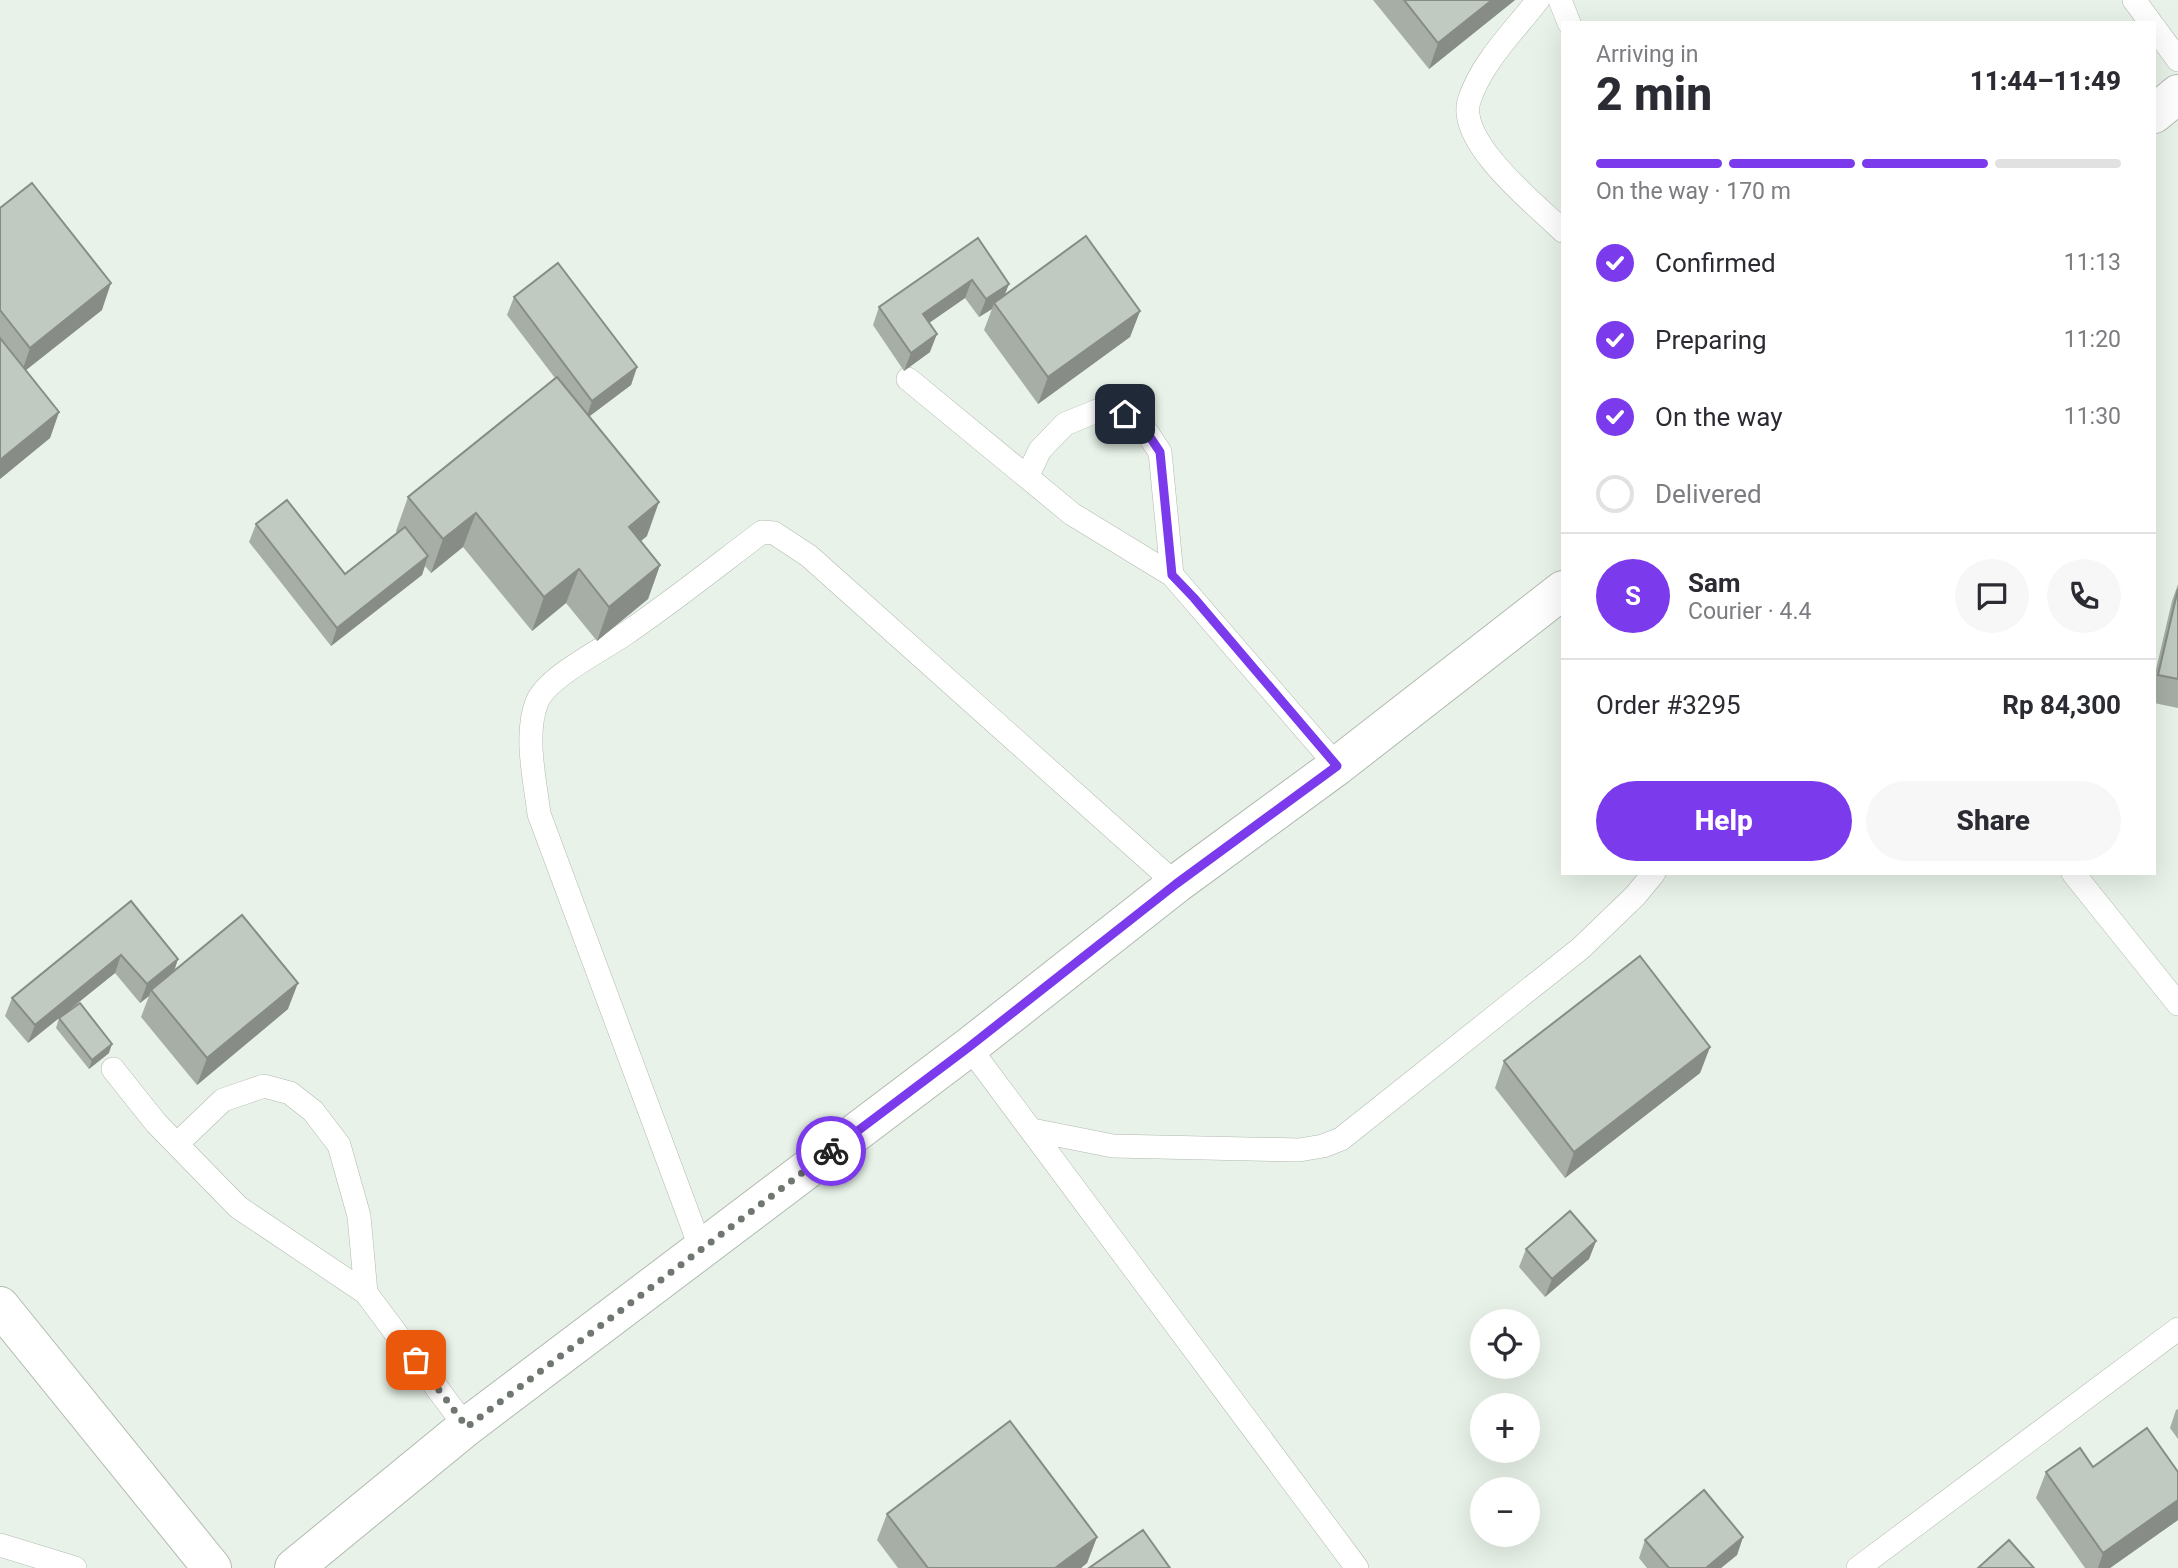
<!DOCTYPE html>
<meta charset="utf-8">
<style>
body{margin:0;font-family:Roboto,sans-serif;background:#f7f7f7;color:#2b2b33;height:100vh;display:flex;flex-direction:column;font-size:26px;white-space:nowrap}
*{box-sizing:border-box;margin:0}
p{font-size:23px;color:#7c7c81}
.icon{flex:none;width:38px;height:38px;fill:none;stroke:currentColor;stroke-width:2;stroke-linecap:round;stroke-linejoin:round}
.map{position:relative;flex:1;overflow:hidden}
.side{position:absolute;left:1561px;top:21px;width:595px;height:854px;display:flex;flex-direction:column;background:#fff;border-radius:0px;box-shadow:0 7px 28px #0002}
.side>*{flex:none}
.tools{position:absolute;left:1470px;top:1309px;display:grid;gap:14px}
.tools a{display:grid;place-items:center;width:70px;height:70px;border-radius:50%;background:#fff;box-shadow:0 7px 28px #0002;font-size:35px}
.pin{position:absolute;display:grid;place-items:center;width:60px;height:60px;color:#fff;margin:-30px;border-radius:14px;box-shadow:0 4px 10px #0006}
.courier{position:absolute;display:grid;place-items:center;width:70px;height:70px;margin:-35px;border:5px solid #7c3aed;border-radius:50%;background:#fff;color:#222;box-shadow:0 2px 9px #0007}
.head em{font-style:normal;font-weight:800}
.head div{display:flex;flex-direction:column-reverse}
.head{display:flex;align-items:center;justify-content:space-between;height:119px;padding:0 35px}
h1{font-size:46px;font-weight:800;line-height:52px}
.bar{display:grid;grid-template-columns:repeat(4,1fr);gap:10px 7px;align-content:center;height:84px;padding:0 35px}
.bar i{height:9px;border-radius:5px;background:#e1e1e2}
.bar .selected{background:#7c3aed}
.bar p{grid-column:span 4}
.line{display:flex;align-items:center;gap:18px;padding:0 35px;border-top:2px solid #e1e1e2}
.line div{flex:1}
.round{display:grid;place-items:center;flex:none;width:74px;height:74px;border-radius:37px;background:#f7f7f7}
ol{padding:0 35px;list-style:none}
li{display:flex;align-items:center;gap:21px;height:77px}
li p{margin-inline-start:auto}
li .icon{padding:7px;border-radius:50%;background:#7c3aed;color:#fff;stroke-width:4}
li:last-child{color:#7c7c81}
li i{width:38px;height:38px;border:4px solid #e1e1e2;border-radius:50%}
.action{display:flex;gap:14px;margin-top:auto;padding:14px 35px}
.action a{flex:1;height:80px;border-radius:42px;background:#7c3aed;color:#fff;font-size:28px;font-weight:800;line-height:80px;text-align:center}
.action a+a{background:#f7f7f7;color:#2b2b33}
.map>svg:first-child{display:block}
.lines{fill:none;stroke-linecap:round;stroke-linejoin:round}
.service-casing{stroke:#b1bab0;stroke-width:24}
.minor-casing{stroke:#b1bab0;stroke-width:40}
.service{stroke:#fff;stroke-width:23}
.minor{stroke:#fff;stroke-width:38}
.wall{fill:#a6aea5}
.shaded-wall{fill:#878d86}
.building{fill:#c1cac0;stroke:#878d86;stroke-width:2}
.done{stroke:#707670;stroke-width:7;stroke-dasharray:0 12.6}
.route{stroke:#7c3aed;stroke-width:9}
</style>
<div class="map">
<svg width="2178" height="1568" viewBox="0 0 2178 1568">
<rect width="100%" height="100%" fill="#e8f2e8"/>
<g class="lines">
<g class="service-casing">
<path id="service" d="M1538,0C1514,31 1481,63 1469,101C1457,142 1536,205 1563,231
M1560,0L1569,23
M2134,0L2151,23
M2154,27L2178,60
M908,379L1072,514L1172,575L1337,766
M1027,477L1040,450L1065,424L1097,411L1125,414L1146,431L1160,452L1172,575
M2073,873L2178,1004
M969,1047L1357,1568
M113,1069L156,1123L238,1207L366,1293L466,1427
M1032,1130L1113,1146L1299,1150L1323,1146L1341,1139L1581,948L1635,896L1654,873
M177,1144L223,1100L264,1086L290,1093L313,1111L339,1145L359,1216L366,1293
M701,1249L539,814C535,780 524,735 537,702C547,677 602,650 625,634C672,602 717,566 762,532L774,533L809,556L1176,884
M0,1545L75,1568
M1858,1568L2178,1329"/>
</g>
<g class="minor-casing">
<path id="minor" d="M2154,114L2178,94
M0,1306L212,1568
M294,1568L466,1427L969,1047L1176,884L1337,766L1563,590"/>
</g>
<use href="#service" class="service"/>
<use href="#minor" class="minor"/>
</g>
<path class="wall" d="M1373,0H1515L1429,69Z
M0,208L102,310L26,370L59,412L50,438L0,479Z
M978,238L1005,295L1140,311L1130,337L1038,404L984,330L992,309L979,317L965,298L929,323L930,352L904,371L873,325L879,307Z
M514,297L637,367L631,385L589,416L647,536L641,541L660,565L648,599L597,641L566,603L532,631L463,547L431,573L425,566L422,575L331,646L249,542L256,524L345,574L397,533L396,531L408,497L555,378L507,315Z
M2178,584V708L2154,703V678L2172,601Z
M131,901L178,959L174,971L288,1009L197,1085L141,1017L149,996L140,1003L115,973L28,1043L5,1016L12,998Z
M59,1018L109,1053L89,1069L56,1028Z
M1710,1047L1700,1073L1565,1178L1495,1088L1504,1061Z
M1596,1241L1589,1259L1545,1297L1519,1267L1526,1249Z
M2178,1409V1439L2170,1428L2176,1410Z
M2093,1467L2178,1472V1520L2110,1568H2085L2036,1498L2046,1472Z
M887,1514L1097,1537L1087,1563L1081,1568H898L877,1540Z
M1743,1537L1737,1555L1721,1568H1647L1639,1558L1645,1540Z"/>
<path class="shaded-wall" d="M1492,0H1515L1429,69L1438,43Z
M972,280L965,298L916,332L923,314Z
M111,283L102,310L21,374L30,348Z
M1009,284L1002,302L994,303L992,309L979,317L986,299Z
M1140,311L1130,337L1038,404L1048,377Z
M937,334L930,352L904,371L911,353Z
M637,367L631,385L586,419L592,401Z
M59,412L50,438L0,479V460Z
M659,502L647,536L617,561L629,527Z
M476,513L463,547L431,573L443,539Z
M428,556L422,575L331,646L337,628Z
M660,565L648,599L597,641L609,607Z
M579,569L566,603L532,631L544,597Z
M121,955L115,973L28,1043L35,1025Z
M178,959L172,977L151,990L149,996L140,1003L147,984Z
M298,983L288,1009L197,1085L207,1058Z
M112,1044L109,1053L89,1069L92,1060Z
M1710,1047L1700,1073L1565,1178L1574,1152Z
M1596,1241L1589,1259L1545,1297L1552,1279Z
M2178,1500V1520L2110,1568H2098L2103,1553Z
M1097,1537L1087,1563L1081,1568H1055Z
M1743,1537L1737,1555L1721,1568H1706Z"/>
<path class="building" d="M1404,0H1492L1438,43Z
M32,183L111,283L30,348L0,310V208Z
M1086,236L1140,311L1048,377L994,303Z
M978,238L1009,284L986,299L972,280L923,314L937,334L911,353L879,307Z
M558,263L637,367L592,401L514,297Z
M0,338L59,412L0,460Z
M557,377L659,502L629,527L660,565L609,607L579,569L544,597L476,513L443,539L408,497Z
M287,500L345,574L405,527L428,556L337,628L256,524Z
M2178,589V679L2158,675Z
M131,901L178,959L147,984L121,955L35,1025L12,998Z
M242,915L298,983L207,1058L151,990Z
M1640,956L1710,1047L1574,1152L1504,1061Z
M80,1003L112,1044L92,1060L59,1018Z
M1570,1211L1596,1241L1552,1279L1526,1249Z
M1010,1421L1097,1537L1055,1568H928L887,1514Z
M2147,1428L2178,1472V1500L2103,1553L2046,1472L2080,1448L2093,1467Z
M1704,1490L1743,1537L1706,1568H1669L1645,1540Z
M1143,1530L1170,1568H1089Z
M2009,1540L2034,1568H1978Z"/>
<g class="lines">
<path class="done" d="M416,1360L467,1427L831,1151"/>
<path class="route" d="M831,1151L969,1047L1176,884L1337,766L1194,598L1172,575L1160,452L1146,431L1125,414"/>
</g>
</svg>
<div class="tools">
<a><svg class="icon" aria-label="locate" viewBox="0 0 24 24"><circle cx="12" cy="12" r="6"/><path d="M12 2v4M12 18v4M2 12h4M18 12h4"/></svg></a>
<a>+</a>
<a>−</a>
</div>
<div class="pin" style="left:416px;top:1360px;background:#ea580c"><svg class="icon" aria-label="bag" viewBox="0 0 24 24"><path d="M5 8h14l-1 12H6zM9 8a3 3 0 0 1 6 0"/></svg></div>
<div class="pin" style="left:1125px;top:414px;background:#1f2937"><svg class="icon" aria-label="home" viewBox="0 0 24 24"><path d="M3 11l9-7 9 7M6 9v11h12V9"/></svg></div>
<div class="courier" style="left:831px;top:1151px"><svg class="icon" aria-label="bike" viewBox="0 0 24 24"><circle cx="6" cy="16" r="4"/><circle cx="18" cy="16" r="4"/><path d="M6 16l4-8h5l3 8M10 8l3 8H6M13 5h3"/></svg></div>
<section class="side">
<div class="head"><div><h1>2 min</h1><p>Arriving in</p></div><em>11:44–11:49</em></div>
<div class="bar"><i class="selected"></i><i class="selected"></i><i class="selected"></i><i></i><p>On the way · 170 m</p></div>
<ol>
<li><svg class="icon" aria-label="check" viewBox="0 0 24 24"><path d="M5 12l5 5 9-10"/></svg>Confirmed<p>11:13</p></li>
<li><svg class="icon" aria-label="check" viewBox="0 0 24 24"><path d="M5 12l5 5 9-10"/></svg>Preparing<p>11:20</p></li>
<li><svg class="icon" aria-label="check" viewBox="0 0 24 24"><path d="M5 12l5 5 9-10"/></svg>On the way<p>11:30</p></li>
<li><i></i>Delivered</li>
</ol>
<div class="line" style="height:126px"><b class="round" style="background:#7c3aed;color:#fff">S</b><div><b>Sam</b><p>Courier · 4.4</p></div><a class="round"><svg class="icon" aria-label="chat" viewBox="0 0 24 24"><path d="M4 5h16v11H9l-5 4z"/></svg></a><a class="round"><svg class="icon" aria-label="phone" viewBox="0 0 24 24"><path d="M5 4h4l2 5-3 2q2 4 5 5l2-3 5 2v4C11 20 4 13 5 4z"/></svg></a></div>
<div class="line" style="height:91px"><div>Order #3295</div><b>Rp 84,300</b></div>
<div class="action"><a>Help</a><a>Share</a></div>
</section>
</div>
